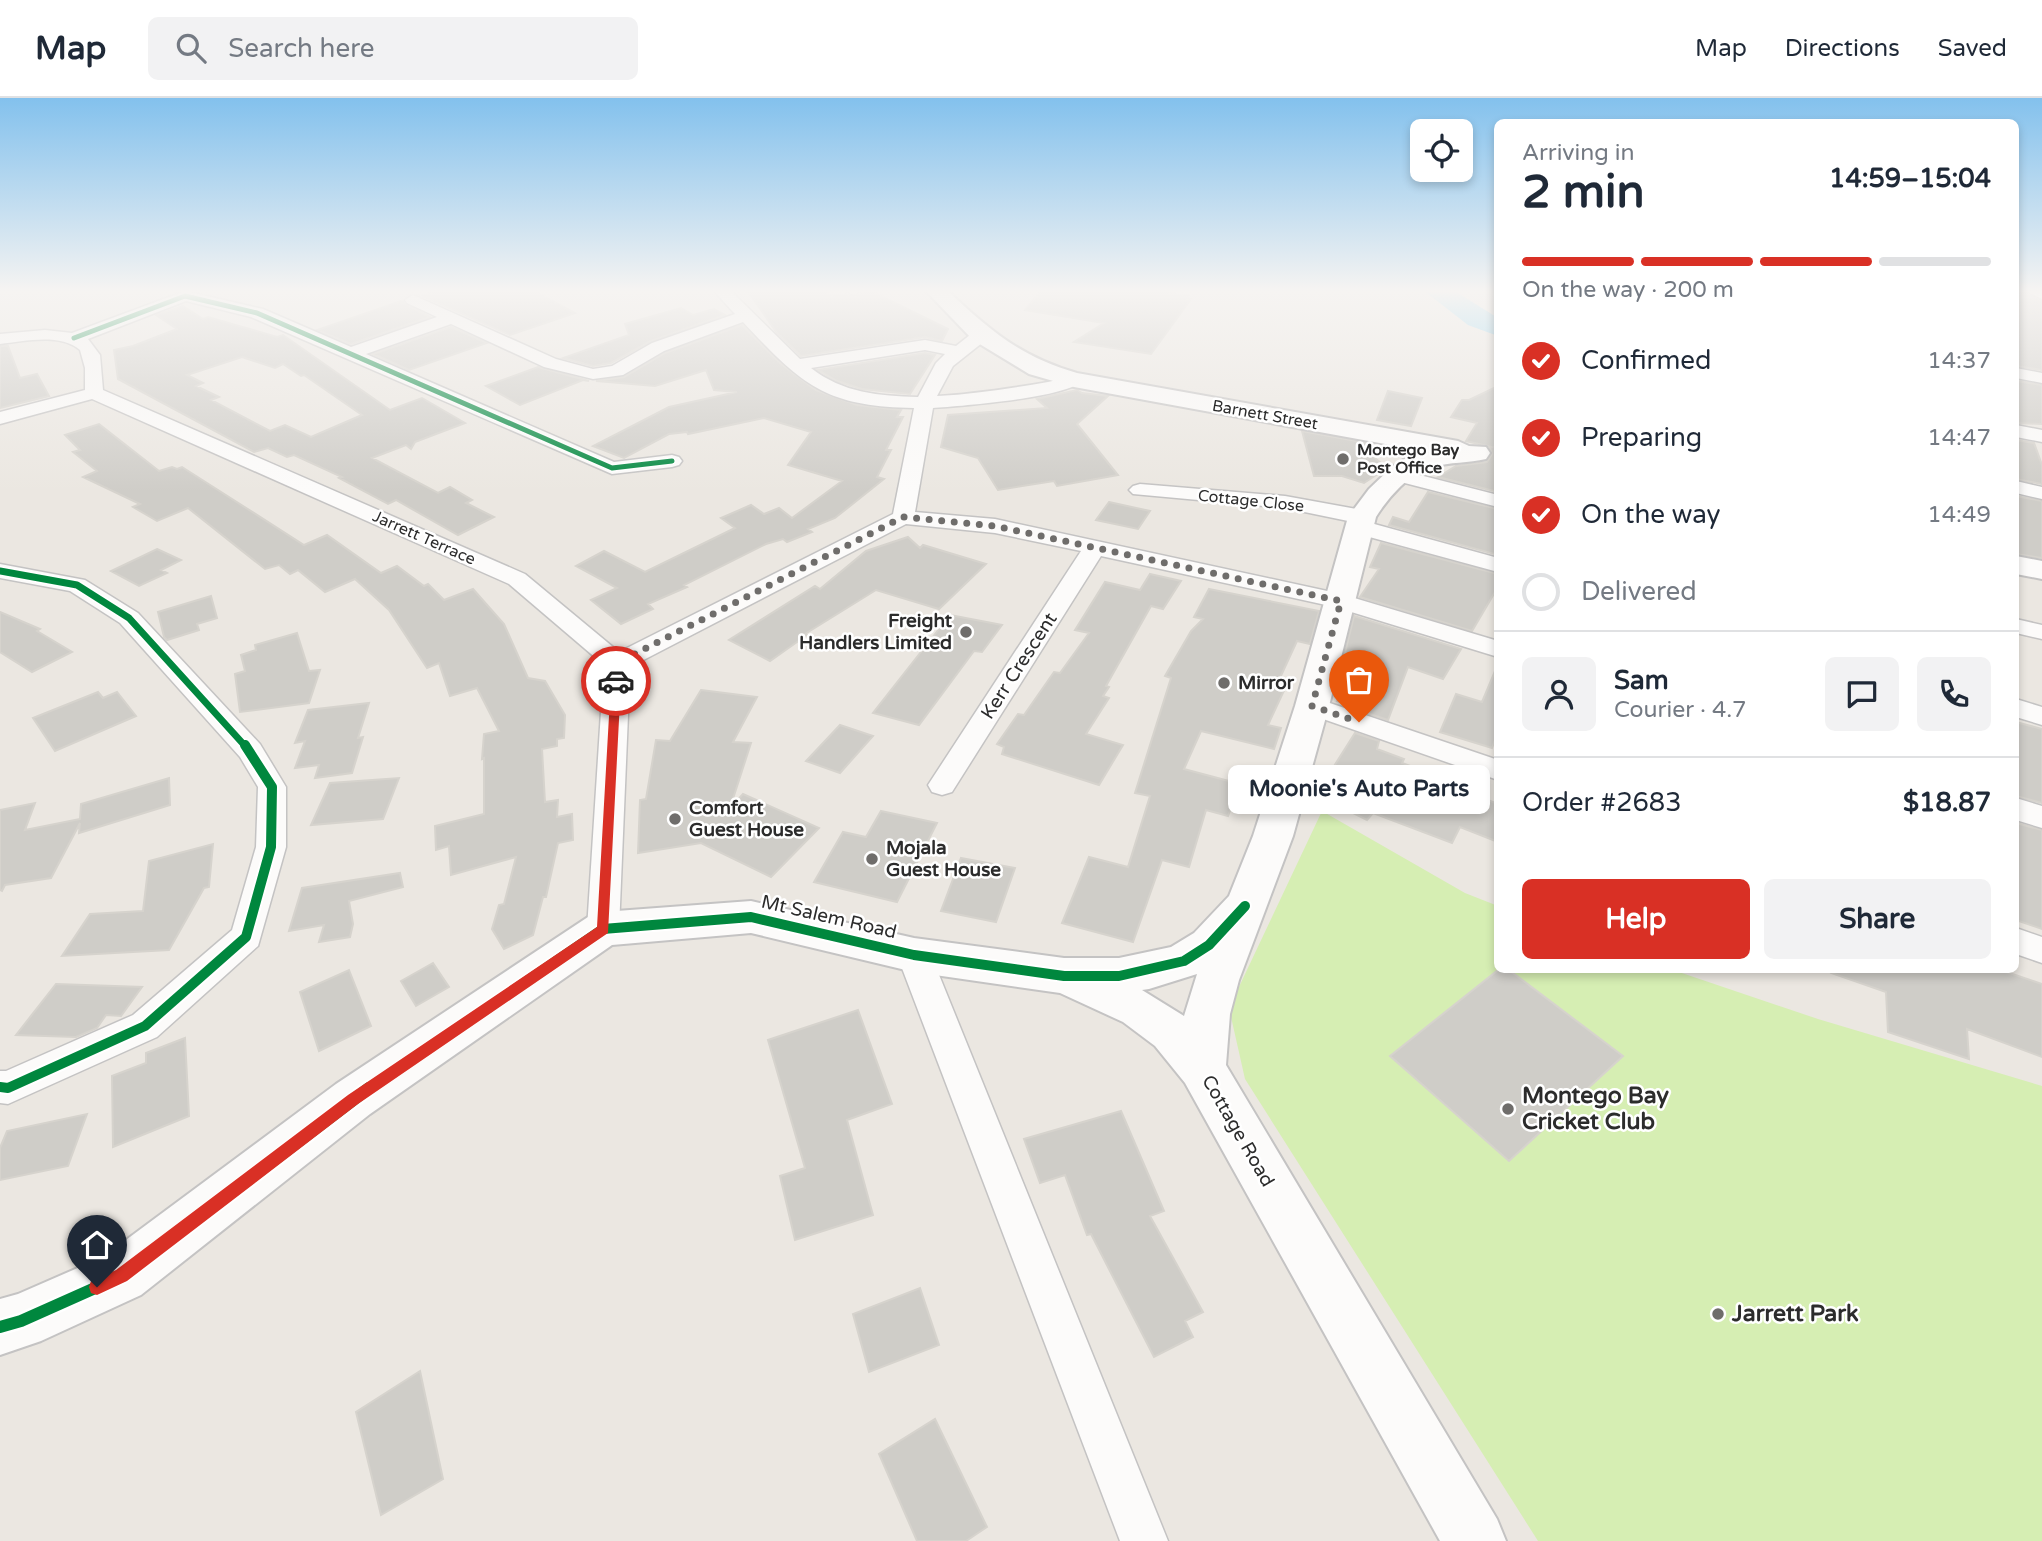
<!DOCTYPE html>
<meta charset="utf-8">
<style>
body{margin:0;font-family:"Varela Round",sans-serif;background:#f2f2f3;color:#1f2937;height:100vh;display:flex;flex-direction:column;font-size:26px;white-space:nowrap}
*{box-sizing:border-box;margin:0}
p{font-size:23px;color:#747a83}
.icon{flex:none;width:38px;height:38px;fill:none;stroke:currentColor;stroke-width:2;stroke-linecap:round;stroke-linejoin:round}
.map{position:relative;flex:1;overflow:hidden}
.drawer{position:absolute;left:1494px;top:21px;width:525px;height:854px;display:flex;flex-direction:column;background:#fff;border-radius:10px;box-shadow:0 4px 10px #0003}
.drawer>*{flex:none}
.controls{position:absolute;left:1410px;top:21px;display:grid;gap:14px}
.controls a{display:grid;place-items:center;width:63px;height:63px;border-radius:10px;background:#fff;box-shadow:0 4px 10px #0003;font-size:35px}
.pin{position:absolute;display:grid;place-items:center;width:60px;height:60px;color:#fff;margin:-72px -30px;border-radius:50% 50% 50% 0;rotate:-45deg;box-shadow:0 0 7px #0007}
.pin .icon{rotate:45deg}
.courier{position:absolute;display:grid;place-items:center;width:70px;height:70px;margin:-35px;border:5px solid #d93025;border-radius:50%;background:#fff;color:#222;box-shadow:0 2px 9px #0007}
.bubble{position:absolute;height:49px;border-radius:10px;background:#fff;box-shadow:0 4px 10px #0003;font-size:23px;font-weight:800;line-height:49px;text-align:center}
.summary em{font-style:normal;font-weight:800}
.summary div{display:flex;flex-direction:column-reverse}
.summary{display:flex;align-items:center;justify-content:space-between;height:119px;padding:0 28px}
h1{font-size:46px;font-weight:800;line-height:52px}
.bar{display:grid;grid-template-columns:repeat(4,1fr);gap:10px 7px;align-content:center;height:84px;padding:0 28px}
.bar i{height:9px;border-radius:5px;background:#e0e1e3}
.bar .selected{background:#d93025}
.bar p{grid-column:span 4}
.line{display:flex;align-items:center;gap:18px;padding:0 28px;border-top:2px solid #e0e1e3}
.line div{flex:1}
.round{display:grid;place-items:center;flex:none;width:74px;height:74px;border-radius:10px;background:#f2f2f3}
ol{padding:0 28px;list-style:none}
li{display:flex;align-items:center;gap:21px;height:77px}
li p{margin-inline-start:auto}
li .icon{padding:7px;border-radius:50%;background:#d93025;color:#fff;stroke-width:4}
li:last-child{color:#747a83}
li i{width:38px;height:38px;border:4px solid #e0e1e3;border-radius:50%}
.button{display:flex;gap:14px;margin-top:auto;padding:14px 28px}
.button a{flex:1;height:80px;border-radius:10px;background:#d93025;color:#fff;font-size:28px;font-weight:800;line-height:80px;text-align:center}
.button a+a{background:#f2f2f3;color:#1f2937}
header{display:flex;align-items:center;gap:42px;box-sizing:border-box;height:98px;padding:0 35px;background:#fff;border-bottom:2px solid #e0e1e3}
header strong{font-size:33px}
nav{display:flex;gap:38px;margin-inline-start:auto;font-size:24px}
.search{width:490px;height:63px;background:#f2f2f3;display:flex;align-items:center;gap:18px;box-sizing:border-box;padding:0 24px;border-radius:10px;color:#747a83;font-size:26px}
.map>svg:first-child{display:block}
.pitch{fill:#d6eeb3}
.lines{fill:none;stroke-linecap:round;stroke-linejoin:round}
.river{fill:#8cd5f4;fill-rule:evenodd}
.building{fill:#cfcdc8;stroke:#d6d3cd;stroke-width:2;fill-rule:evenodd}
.street-casing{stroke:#c4c3c3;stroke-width:3}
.secondary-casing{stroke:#c4c3c3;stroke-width:4}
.street{fill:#fcfbfa;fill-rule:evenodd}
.secondary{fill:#fcfbfa;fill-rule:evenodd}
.cycleway-far3-casing{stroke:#fff;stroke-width:8}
.cycleway-far2-casing{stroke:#fff;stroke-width:10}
.cycleway-far1-casing{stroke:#fff;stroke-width:14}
.cycleway-casing{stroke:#fff;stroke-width:17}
.cycleway-far3{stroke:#00873e;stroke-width:5}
.cycleway-far2{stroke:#00873e;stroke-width:7}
.cycleway-far1{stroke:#00873e;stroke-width:10}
.cycleway{stroke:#00873e;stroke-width:12}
.route{fill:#d93025}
.done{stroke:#6f6d6b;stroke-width:7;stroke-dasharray:0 12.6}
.poi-dot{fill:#6f6d6b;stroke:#fff;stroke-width:2.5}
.labels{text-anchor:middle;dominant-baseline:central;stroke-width:5;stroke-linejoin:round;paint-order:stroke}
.far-street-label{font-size:16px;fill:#2c2c2c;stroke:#fff}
.far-poi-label{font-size:16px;font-weight:bold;fill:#2c2c2c;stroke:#fff;text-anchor:start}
.poi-label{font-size:19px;font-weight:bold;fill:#2c2c2c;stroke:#fff;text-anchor:start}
.street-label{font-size:19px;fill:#2c2c2c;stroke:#fff}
.near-poi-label{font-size:23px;font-weight:bold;fill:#2c2c2c;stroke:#fff;text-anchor:start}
</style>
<header>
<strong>Map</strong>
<div class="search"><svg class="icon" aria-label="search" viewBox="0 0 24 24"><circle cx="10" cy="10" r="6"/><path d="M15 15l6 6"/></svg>Search here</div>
<nav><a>Map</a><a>Directions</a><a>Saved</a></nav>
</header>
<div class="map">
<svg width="2042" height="1443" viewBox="0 0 2042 1443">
<rect width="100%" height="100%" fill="#ebe7e1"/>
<path class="pitch" d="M1322,713L1465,795L1498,808V872H1673L1818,921L2042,988V1443H1538L1245,981L1229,910Z"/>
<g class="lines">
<path class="river" d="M1423,192H1453L1498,220V238L1468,227Z"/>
</g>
<path class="building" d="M440,192H532L575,215L510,237L422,198Z
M747,192H824L830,198L846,196L853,199L871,193L948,231L942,243L925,239L801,258L777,235Z
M1042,192H1148L1189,198L1187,201H1191L1151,256L1074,244L1104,225L1025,212Z
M2016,192H2023L2042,203V272L2016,268Z
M401,203L430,219L351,246L317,232Z
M183,208L203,221L208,219L277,239L283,237L390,312L422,300L465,325L415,344L411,351L406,347L372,360L438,395L450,389L472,402L466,405L494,419L458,437L396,402L388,406L339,380L342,379L294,357L287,359L268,350L254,354L118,281L114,252L133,248L177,231L156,217ZM242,259L275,270L283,266L301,278L304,277L362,317L311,339L285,327L270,333L211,302L219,299L196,288L203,285L187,277Z
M681,210L693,217L714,211L725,217L651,243L611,265L593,268L563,260L629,237L625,226Z
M742,227L780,265L816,292L857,307L901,312L897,319H903L886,352H891L877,379L884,381L835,420L808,431L812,434L787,444L783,441L766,446L684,487L687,489L648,506L653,511L621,526L591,502L617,490L576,468L604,453L645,474L735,430L721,420L751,407L764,416L779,410L792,420L842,383L788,367L811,334L764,320L688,336L687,334L669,336L624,360L593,348L669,309L737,294L714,292L706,272L655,288L596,283L624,279L665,255Z
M451,229L487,245L409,272L373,256Z
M0,248H8L20,280L37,276L49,298L0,310Z
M925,255L935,257L910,296L862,291L837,283L818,272Z
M538,269L589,283L583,282L520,307L486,288Z
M2016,283L2042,287V326L2016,325Z
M1498,288V394L1438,379L1456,368L1487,364L1492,356L1490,350L1492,349L1466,343L1477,325L1451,319L1462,302H1469Z
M1077,292L1082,295L1108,298L1077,326L1118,377L1057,388L1054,383L998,392L978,360L941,349L948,317L1047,310L1037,301Z
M1388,293L1422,300L1411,328L1377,322Z
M99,326L159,373L172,369L177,371L182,369L304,447L327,437L381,475L397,468L424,488L428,486L444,502L473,491L504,526L528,580L545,583L565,617L564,640L557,641V648L542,651L545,704L558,702L557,719L572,716L573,742L558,745L546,799H543L533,837L504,851L492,831L499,807L504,806L516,759L451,777L449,748L436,752L435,728L484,716V660L482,661L484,636L499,633L477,590L450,598L439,565L427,570L389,512L355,481L325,494L298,472L290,476L279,467L265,471L188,410L157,423L133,409L140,406L83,379L97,373L73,354L80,352L65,337Z
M1302,333L1367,345L1365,352L1387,370L1364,385L1342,378H1314Z
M2016,342L2034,345L2042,367V386L2016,381Z
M1428,394L1498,411V457L1389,427L1393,419L1409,424Z
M2016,398L2042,403V460L2016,456Z
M1109,404L1150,413L1138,431L1096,422Z
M908,439L920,450L923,447L986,466L939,511L876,492L805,536L807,537L770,563L729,542L815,488L820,491L866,453Z
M1381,445L1498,476V489L1472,533L1360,499L1379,471L1370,469Z
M157,451L181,462L161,472L167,475L139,488L111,473Z
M1150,476L1181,483L1163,511L1151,508L1106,588L1109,589L1103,598L1109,600L1086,636L1123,647L1099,687L1002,656L1004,649L997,646L1018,616L1024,617L1054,574L1060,575L1089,535L1075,532L1105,484L1140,492Z
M1209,491L1319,513L1310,546L1297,543L1279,582L1288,584L1268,627L1281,630L1274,651L1201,633L1184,671L1240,686L1228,718L1206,712L1189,769L1162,762L1133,844L1062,825L1089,759L1128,769L1150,698L1135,695L1171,580L1165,578L1191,533L1203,521L1194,519Z
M211,498L217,520L197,526L199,532L167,542L164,539L158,514Z
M0,514L40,531L37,533L72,554L32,574L0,554Z
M950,517L1002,527L982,554L974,553L919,627L873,615Z
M1354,518L1461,551L1443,581L1408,569L1388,622L1367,615L1369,612L1337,603L1356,558L1345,555Z
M297,535L309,573L320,572L309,605L240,614L235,576L245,573L241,557L256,552L255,547Z
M1498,566V634L1492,650L1440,634L1456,596L1482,604Z
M701,592L757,599L733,644L751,645L730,710L743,696L819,730L771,779L701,745L638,755L640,702L646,701L656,642L670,643Z
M98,594L103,600L117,594L136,618L55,653L33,620Z
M369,605L358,640L363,639L352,675L315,680L319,667L295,670L305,643L295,645L308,612Z
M2016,624L2042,631V705L2016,698Z
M840,627L873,638L840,675L806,663Z
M1355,635L1379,643L1377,651L1404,661L1402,665L1477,692L1475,697L1498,706V744L1460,729L1452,745L1373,715L1367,722L1309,693L1326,674L1329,676Z
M169,680L170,707L79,735L80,725L51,780L5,787L2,793L0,792V712L35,705L25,732L80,721L81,706Z
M399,680L383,721L311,727L330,685Z
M881,713L937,725L897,804L814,784L843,734L866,739Z
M2016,725L2042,732V831L2016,822Z
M213,746L209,789L204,790L169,852L62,858L90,816L143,813L149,763Z
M961,760L1015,770L996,824L941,813Z
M400,775L403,789L349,803L353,826L350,839L319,844L324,827L289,833L302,790Z
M433,865L449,889L416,908L401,883Z
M349,872L371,928L319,953L300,894Z
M1498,872H1509L1623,958L1509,1063L1390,958Z
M1832,872H2001L2042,886V959L1967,931L1969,961L1888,934L1886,894L1831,875Z
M56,886L142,889L121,918L106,917L97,930L76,939L16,937Z
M858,912L892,1006L847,1022L873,1117L795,1142L780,1078L805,1070L768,942Z
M185,940L189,1018L113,1049L112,978L146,965V955Z
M1121,1013L1164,1113L1150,1118L1203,1214L1185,1223L1193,1239L1154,1259L1091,1136L1087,1137L1065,1077L1040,1085L1024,1041Z
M87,1016L68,1068L0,1082V1050L7,1033Z
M920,1190L939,1247L869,1274L853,1216Z
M420,1273L443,1381L381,1417L356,1314Z
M935,1321L987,1429L966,1443H917L879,1356Z"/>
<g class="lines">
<g class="street-casing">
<path id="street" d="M713,192H730L800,261L925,242L956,248L975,233H987L990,237L987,241L953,268L937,298C975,296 1012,290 1048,284C1059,282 1069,275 1080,278L1083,282C1069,300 959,308 933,310L915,414L995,421L1341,496L1498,543V559L1335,509L1101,458L952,694L942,697L932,694L928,687L1081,453L995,435L906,426L630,569L619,831L615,840L603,844L591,840L587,831L604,567L509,486L92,301L0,326V314L85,292V270L80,252C61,235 24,243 0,246V236L45,232L72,235L185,193L263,211L351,249L437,219L407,205L405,202L413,197L556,261L593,271L612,268L652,245L735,216ZM186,203L251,219L612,376L672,369L679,367L682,363L679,359L672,357L614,364L366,256L451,226L544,269L593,281L623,277L664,253L743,224C801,286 825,309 914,310L893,416L619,554L525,476L103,292L100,257L88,241ZM925,252L945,256L936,265L918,299C879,298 843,295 811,270Z
M845,192H862L854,197Z
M2025,192H2042V201Z
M2016,270L2042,275V285L2016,280Z
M2016,327L2042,332V344L2016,339Z
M1400,372L1498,397V409L1393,382L1390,378L1393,374Z
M2016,383L2042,389V401L2016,395Z
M1140,386L1285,398L1362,412L1370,414L1373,419L1367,424L1498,460V474L1351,434L1348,429L1353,424L1285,410L1133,396L1129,392L1133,388Z
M0,466L85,482L138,515L260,646L286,689V749L258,848L157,939L8,1006L0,1005V973H6L133,917L232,832L256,749L258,689L240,659L120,525L70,493L0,480Z
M2016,521L2042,527V541L2016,535Z
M1312,599L1498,662V682L1303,614L1299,608L1303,602Z
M2016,601L2042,609V627L2016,619Z
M2016,700L2042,708V730L2016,722Z
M2016,830L2042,839V865L2016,856Z
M914,844L926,848L931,857L1168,1443H1120L897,857L902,848Z"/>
</g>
<g class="secondary-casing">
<path id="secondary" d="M925,192H947C989,232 1021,259 1077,275L1458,343L1469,348L1486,349L1490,355L1486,361C1469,365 1450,364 1432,369C1410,374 1388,400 1376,419L1329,608L1293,738L1239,882L1230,916L1226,967L1497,1421L1506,1443H1440L1185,985L1155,948L1123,924L1060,895L914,874L751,835L612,847L370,1016L141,1197L41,1243L0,1257V1201L18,1196L103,1159L336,986L588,819L603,814L751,803L914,840L1064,860H1119L1171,849L1194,835L1229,798L1253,738L1295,608L1348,419L1369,391L1392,369L1408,359L1429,354L1074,289L1029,276L973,242ZM1197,876L1184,918L1142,892L1149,891Z
M2016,458L2042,463V481L2016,476Z"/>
</g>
<use href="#street" class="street"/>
<use href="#secondary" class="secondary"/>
<g class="cycleway-far3-casing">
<path id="cycleway-far3" d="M74,240L185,198L257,215L612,370L672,363"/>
</g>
<g class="cycleway-far2-casing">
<path id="cycleway-far2" d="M0,473L77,487L129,520L246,649"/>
</g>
<g class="cycleway-far1-casing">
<path id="cycleway-far1" d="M0,989L8,990L145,928L246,839L271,749L272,689L245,647
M367,992L603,831L751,819L914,857L1064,878H1119L1184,863L1209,847L1245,808"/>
</g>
<g class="cycleway-casing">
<path id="cycleway" d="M0,1229L21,1223L122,1178L369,990"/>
</g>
<use href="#cycleway-far3" class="cycleway-far3"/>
<use href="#cycleway-far2" class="cycleway-far2"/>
<use href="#cycleway-far1" class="cycleway-far1"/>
<use href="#cycleway" class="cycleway"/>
</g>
<linearGradient id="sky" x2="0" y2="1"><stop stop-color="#83c1ed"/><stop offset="0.49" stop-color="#f6f4f2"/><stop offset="1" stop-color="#f6f4f2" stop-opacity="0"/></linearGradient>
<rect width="2042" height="394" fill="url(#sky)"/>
<path class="route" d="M616,580L621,583L608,835L358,1006L127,1183L97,1197L91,1195L89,1189L91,1183L116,1172L348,997L597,829L611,583Z"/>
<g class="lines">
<path class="done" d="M616,583L617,565L903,419L995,428L1341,503L1312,608L1359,624"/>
</g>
<g class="poi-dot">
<circle cx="1343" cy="361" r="7"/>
<circle cx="966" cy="534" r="7"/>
<circle cx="1224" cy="585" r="7"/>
<circle cx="675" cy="721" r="7"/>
<circle cx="872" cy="761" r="7"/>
<circle cx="1508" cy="1011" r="7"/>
<circle cx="1718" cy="1216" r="7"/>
</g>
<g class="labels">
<g class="far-street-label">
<text transform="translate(1265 317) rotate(10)">Barnett Street</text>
<text transform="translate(1251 403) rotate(6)">Cottage Close</text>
<text transform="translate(424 440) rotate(24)">Jarrett Terrace</text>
</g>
<g class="far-poi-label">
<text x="1357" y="352">Montego Bay<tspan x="1357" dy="18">Post Office</tspan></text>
</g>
<g class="poi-label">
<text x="952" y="523" text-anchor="end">Freight<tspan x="952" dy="22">Handlers Limited</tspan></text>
<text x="1238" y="585">Mirror</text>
<text x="689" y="710">Comfort<tspan x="689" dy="22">Guest House</tspan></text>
<text x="886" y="750">Mojala<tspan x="886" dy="22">Guest House</tspan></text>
</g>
<g class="street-label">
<text transform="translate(1019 568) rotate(-57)">Kerr Crescent</text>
<text transform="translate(829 819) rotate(13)">Mt Salem Road</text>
<text transform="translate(1238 1033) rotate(60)">Cottage Road</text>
</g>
<g class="near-poi-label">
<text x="1522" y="998">Montego Bay<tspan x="1522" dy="26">Cricket Club</tspan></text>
<text x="1732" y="1216">Jarrett Park</text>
</g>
</g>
</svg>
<div class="controls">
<a><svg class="icon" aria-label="locate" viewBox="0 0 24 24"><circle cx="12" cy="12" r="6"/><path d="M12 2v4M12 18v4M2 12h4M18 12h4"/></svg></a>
</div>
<div class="pin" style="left:1359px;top:624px;background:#ea580c"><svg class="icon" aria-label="bag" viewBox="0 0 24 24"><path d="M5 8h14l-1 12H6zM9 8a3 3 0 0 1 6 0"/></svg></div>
<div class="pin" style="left:97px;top:1189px;background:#1f2937"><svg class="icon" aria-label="home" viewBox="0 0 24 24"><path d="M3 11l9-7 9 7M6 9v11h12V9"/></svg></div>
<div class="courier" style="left:616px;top:583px"><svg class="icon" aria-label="car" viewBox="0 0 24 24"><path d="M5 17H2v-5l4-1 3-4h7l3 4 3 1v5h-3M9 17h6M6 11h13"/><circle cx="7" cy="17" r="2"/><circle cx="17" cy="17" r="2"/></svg></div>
<div class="bubble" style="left:1228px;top:667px;width:262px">Moonie's Auto Parts</div>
<section class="drawer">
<div class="summary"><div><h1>2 min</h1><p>Arriving in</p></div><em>14:59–15:04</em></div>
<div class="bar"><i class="selected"></i><i class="selected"></i><i class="selected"></i><i></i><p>On the way · 200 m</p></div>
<ol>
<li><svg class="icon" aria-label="check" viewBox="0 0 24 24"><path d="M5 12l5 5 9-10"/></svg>Confirmed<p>14:37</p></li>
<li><svg class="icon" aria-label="check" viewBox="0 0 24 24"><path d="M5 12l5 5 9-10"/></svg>Preparing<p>14:47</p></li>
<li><svg class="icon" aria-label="check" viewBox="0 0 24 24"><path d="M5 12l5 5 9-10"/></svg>On the way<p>14:49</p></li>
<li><i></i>Delivered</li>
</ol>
<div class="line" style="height:126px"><a class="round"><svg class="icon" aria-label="person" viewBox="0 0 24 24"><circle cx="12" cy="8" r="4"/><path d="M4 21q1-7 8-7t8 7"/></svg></a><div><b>Sam</b><p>Courier · 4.7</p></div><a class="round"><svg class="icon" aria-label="chat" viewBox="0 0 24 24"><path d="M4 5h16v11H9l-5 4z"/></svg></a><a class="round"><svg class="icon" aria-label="phone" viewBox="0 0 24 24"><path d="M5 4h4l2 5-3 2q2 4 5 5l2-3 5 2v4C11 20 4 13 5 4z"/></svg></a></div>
<div class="line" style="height:91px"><div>Order #2683</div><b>$18.87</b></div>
<div class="button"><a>Help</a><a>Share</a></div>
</section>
</div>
